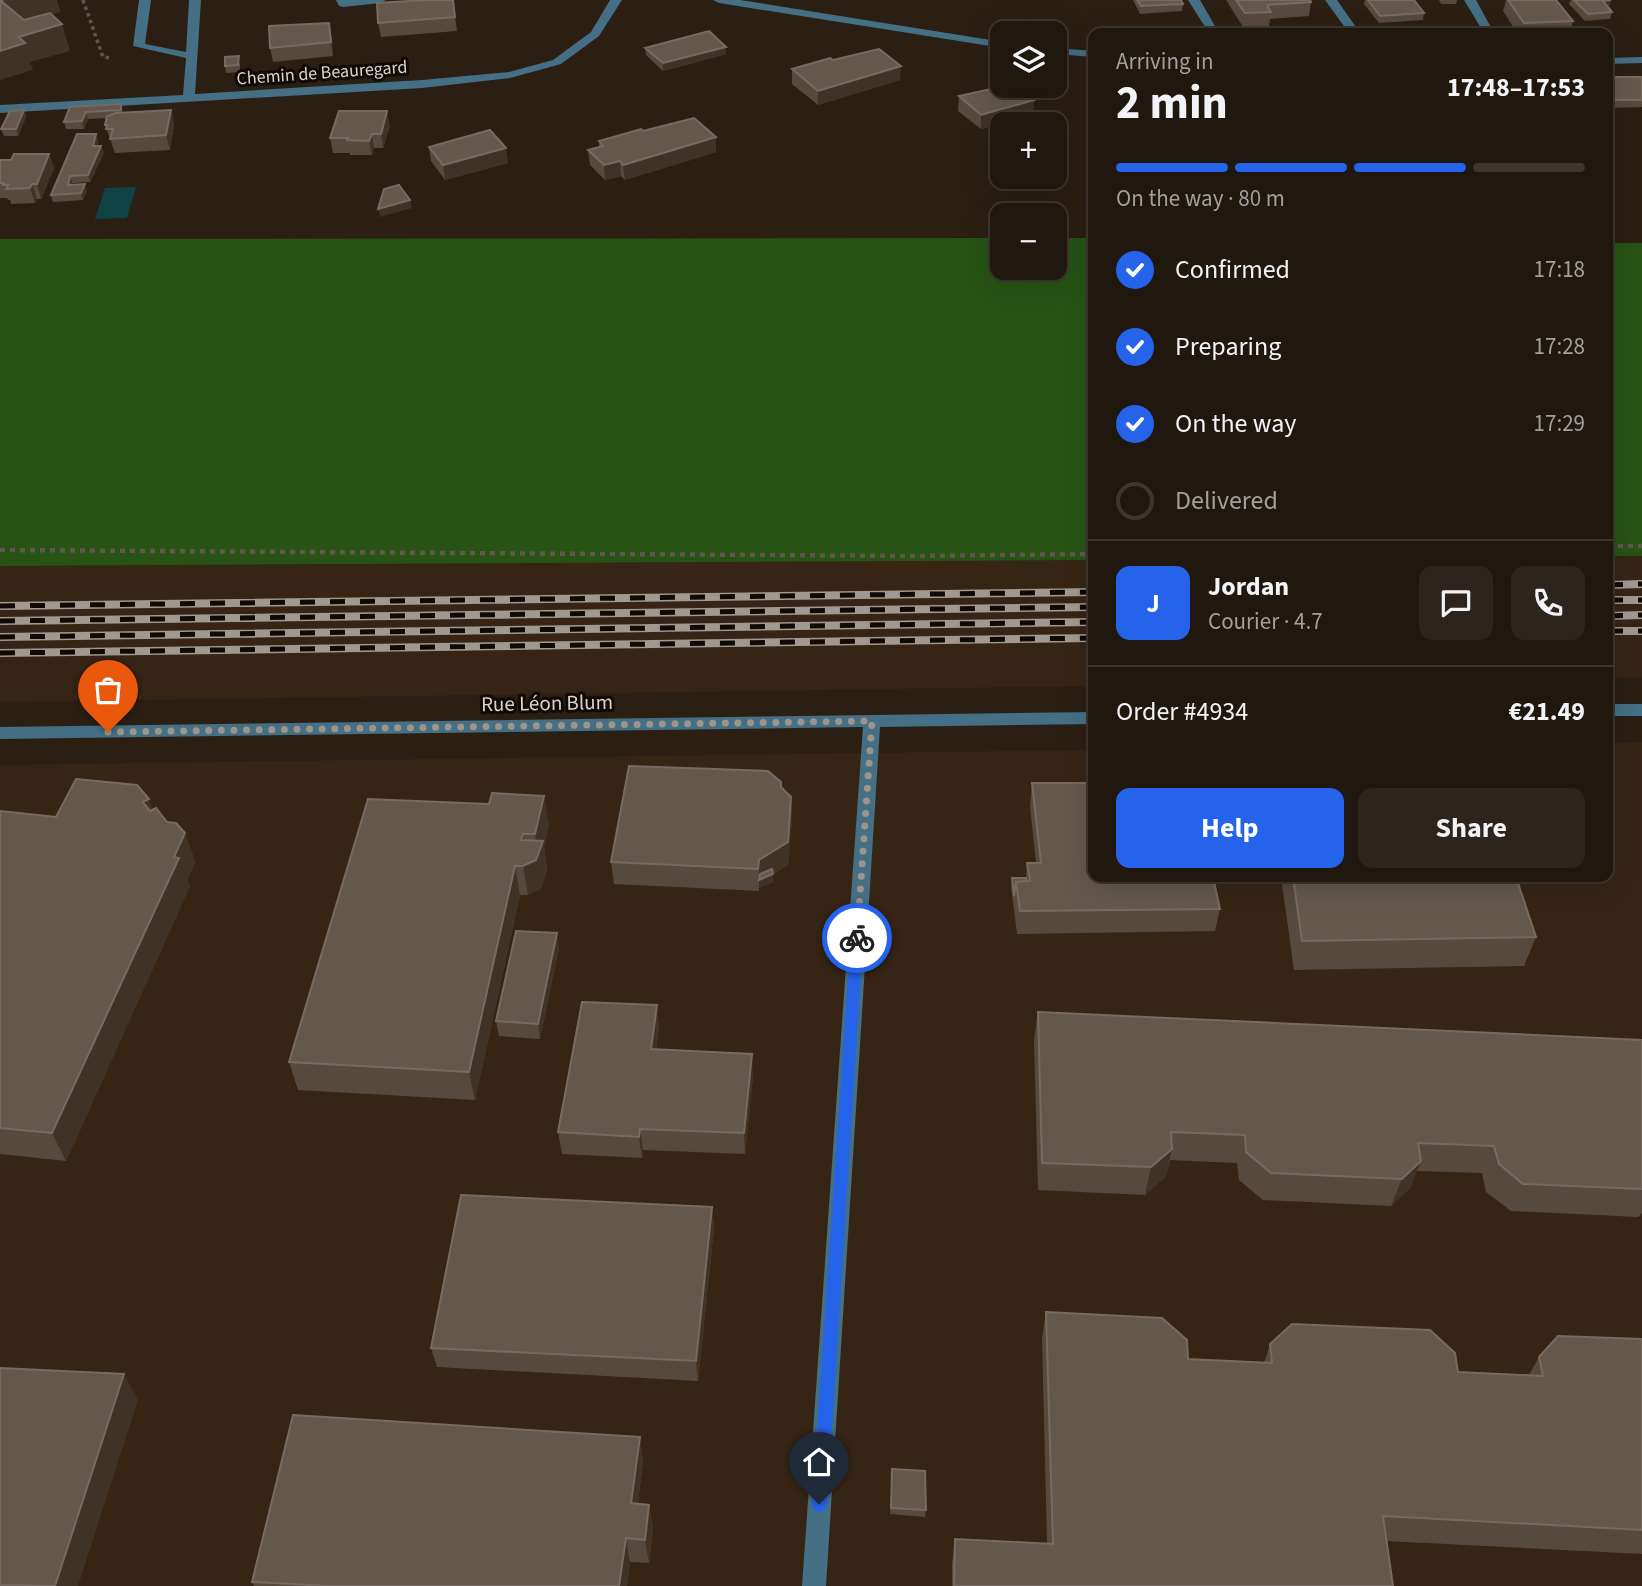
<!DOCTYPE html>
<meta charset="utf-8">
<style>
body{margin:0;font-family:"Source Sans 3",sans-serif;background:#2d241d;color:#f1f3f6;height:100vh;display:flex;flex-direction:column;font-size:26px;white-space:nowrap}
*{box-sizing:border-box;margin:0}
p{font-size:23px;color:#a29f9e}
.icon{flex:none;width:38px;height:38px;fill:none;stroke:currentColor;stroke-width:2;stroke-linecap:round;stroke-linejoin:round}
.map{position:relative;flex:1;overflow:hidden}
.sheet{position:absolute;left:1088px;top:28px;width:525px;height:854px;display:flex;flex-direction:column;background:#20170f;border-radius:14px;box-shadow:0 7px 28px #0002,0 0 0 2px #3d362f}
.sheet>*{flex:none}
.controls{position:absolute;left:990px;top:21px;display:grid;gap:14px}
.controls a{display:grid;place-items:center;width:77px;height:77px;border-radius:14px;background:#20170f;box-shadow:0 7px 28px #0002,0 0 0 2px #3d362f;font-size:35px}
.pin{position:absolute;display:grid;place-items:center;width:60px;height:60px;color:#fff;margin:-72px -30px;border-radius:50% 50% 50% 0;rotate:-45deg;box-shadow:0 0 7px #0007}
.pin .icon{rotate:45deg}
.courier{position:absolute;display:grid;place-items:center;width:70px;height:70px;margin:-35px;border:5px solid #2563eb;border-radius:50%;background:#fff;color:#222;box-shadow:0 2px 9px #0007}
.summary em{font-style:normal;font-weight:700}
.summary div{display:flex;flex-direction:column-reverse}
.summary{display:flex;align-items:center;justify-content:space-between;height:119px;padding:0 28px}
h1{font-size:46px;font-weight:700;line-height:52px}
.bar{display:grid;grid-template-columns:repeat(4,1fr);gap:10px 7px;align-content:center;height:84px;padding:0 28px}
.bar i{height:9px;border-radius:5px;background:#3d362f}
.bar .active{background:#2563eb}
.bar p{grid-column:span 4}
.line{display:flex;align-items:center;gap:18px;padding:0 28px;border-top:2px solid #3d362f}
.line div{flex:1}
.round{display:grid;place-items:center;flex:none;width:74px;height:74px;border-radius:14px;background:#2d241d}
ol{padding:0 28px;list-style:none}
li{display:flex;align-items:center;gap:21px;height:77px}
li p{margin-inline-start:auto}
li .icon{padding:7px;border-radius:50%;background:#2563eb;color:#fff;stroke-width:4}
li:last-child{color:#a29f9e}
li i{width:38px;height:38px;border:4px solid #3d362f;border-radius:50%}
.button{display:flex;gap:14px;margin-top:auto;padding:14px 28px}
.button a{flex:1;height:80px;border-radius:14px;background:#2563eb;color:#fff;font-size:28px;font-weight:700;line-height:80px;text-align:center}
.button a+a{background:#2d241d;color:#f1f3f6}
.map>svg:first-child{display:block}
.built{fill:#362515}
.forest{fill:#275315}
.water{fill:#0f4244}
.lines{fill:none;stroke-linecap:round;stroke-linejoin:round}
.path-far1{stroke:#61564c;stroke-width:3.5;stroke-dasharray:3.5 3.5;stroke-linecap:butt}
.path{stroke:#61564c;stroke-width:4.5;stroke-dasharray:5 5;stroke-linecap:butt}
.minor{fill:#446f84;fill-rule:evenodd}
.rail-casing{stroke:#a1988f;stroke-width:8}
.rail{stroke:#0f0a06;stroke-width:5;stroke-dasharray:15;stroke-linecap:butt}
.wall{fill:#56493e}
.shaded-wall{fill:#3f3227}
.building{fill:#64584d;stroke:#776b61;stroke-width:2}
.route{fill:#2563eb}
.done{stroke:#9d948b;stroke-width:7;stroke-dasharray:0 12.6}
.labels{text-anchor:middle;dominant-baseline:central;stroke-width:6;stroke-linejoin:round;paint-order:stroke}
.far-street-label{font-size:18px;fill:#dbd3cb;stroke:#0f0a06}
.street-label{font-size:21px;fill:#dbd3cb;stroke:#0f0a06}
</style>
<div class="map">
<svg width="1642" height="1586" viewBox="0 0 1642 1586">
<rect width="100%" height="100%" fill="#2b1f14"/>
<path class="built" d="M1608,556H1642V677L1608,678Z
M1094,560V686L0,702V566Z
M1642,742V1586H0V765L1094,750V877H1608V743Z"/>
<path class="forest" d="M1003,238V268H1055V238H1094V560L0,566V239Z
M1608,243H1642V556H1608Z"/>
<path class="water" d="M136,187L127,218L95,219L105,188Z"/>
<g class="lines">
<path class="path-far1" d="M83,0L103,57L112,58"/>
<path class="path" d="M1608,546H1642
M0,550L912,556L1094,554"/>
<path class="minor" d="M139,0H151L145,44L186,52L189,0H201L195,94L422,80L509,72L553,60L591,32L610,0H622L599,36L561,64L510,78L422,88L0,113V105L183,95L186,58L133,46Z
M336,0H386L380,3L343,7L339,6Z
M713,0H740L1003,42V48L719,3Z
M1188,0H1200L1219,33H1209Z
M1325,0H1337L1360,33H1349Z
M1464,0H1476L1494,33H1484Z
M1055,48L1094,51V57L1055,54Z
M1642,57V63L1608,64V58Z
M1608,704H1642V716H1608Z
M1094,712V724L880,727L826,1586H802L863,727L0,739V727Z"/>
<g class="rail-casing">
<path id="rail" d="M1608,585L1642,584
M1608,600H1642
M0,606L1094,592
M1608,616L1642,615
M0,621L1094,607
M1608,631H1642
M0,637L1094,622
M0,653L1094,638"/>
</g>
<use href="#rail" class="rail"/>
</g>
<path class="wall" d="M453,0L457,31L381,37L378,23Z
M1133,0H1181L1183,4L1182,11L1140,14Z
M1226,0H1310L1311,2L1309,16L1270,19L1269,26L1243,27Z
M1365,0H1414L1424,13L1423,20L1379,23L1364,4Z
M1439,0H1457L1456,4H1441Z
M1506,0H1556L1573,21L1570,33H1517L1503,11Z
M1571,0H1611L1608,8L1612,12L1610,19L1585,21L1569,4Z
M329,23L333,56L273,62L270,48Z
M645,48L726,54L663,71L646,55Z
M833,60L900,80L818,105L792,84V69Z
M240,63V72L226,73L225,66Z
M1608,77H1642V107L1608,108Z
M959,96L1033,114L981,129L958,111Z
M121,104L123,113L171,110L174,124L170,150L115,153L105,125L106,118L88,119L84,129H66L64,122L70,107Z
M24,110L26,117L18,136H4L1,129Z
M390,126L383,148H374L372,155H350V153H333L330,138Z
M643,131L716,152L625,180L621,176L605,180L590,165L588,150L599,147V141Z
M96,134L98,141L97,146H101L104,153L90,182L72,183V184L87,191L83,200L53,202L51,195Z
M429,147L508,163L445,180L431,161Z
M49,154L54,168L41,199H37L35,203L11,204L10,200H8L7,198H0V160H11Z
M1032,783L1220,909L1215,931L1017,934L1011,886L1012,878H1026L1027,863H1036L1030,806Z
M782,787L791,797L792,819L788,865L773,874V882L759,888V891L614,884L611,862Z
M368,799L549,825L544,846L547,870L541,889L528,895H520L475,1100L298,1090L289,1062Z
M153,810L167,822L185,833L195,862L187,880L190,886L66,1161L0,1154V811L56,817Z
M1281,877H1516L1536,937L1524,966L1294,970Z
M559,948L540,1039L499,1036L496,1021Z
M1038,1012L1642,1040V1213L1638,1217L1511,1211L1486,1192L1482,1173L1417,1171L1410,1188L1391,1206L1263,1200L1239,1180L1237,1163L1170,1160L1166,1176L1145,1195L1038,1190L1034,1040Z
M659,1027L656,1049L753,1076L745,1154L643,1150L642,1158L562,1154L558,1132Z
M712,1207L714,1228L698,1381L437,1367L431,1348Z
M1046,1312L1188,1359L1264,1363L1270,1344L1458,1372L1529,1375L1539,1357L1642,1339V1554L1386,1541L1393,1586H952V1563L955,1539L1047,1544L1042,1338Z
M643,1461L638,1503L649,1505L653,1528L649,1563L630,1562L627,1586H254L252,1582Z
M892,1469L926,1510L925,1517L890,1514Z"/>
<path class="shaded-wall" d="M3,0H57L61,12L9,27L1,1Z
M1611,0L1609,7L1601,8L1603,1Z
M329,23L332,37L333,56L331,42Z
M62,24L70,51L30,62L33,70L0,80V51L19,37Z
M726,47V54L663,71V63Z
M901,66L900,80L818,105V91Z
M1034,100L1033,114L981,129V115Z
M24,110L26,117L18,136L16,129Z
M171,110L174,124L170,150L166,135Z
M387,111L390,126L383,148L381,134Z
M86,112L88,119L84,129L82,121Z
M96,134L98,141L95,154L93,146Z
M372,134L374,148L372,155L369,141Z
M716,137V152L625,180L623,165Z
M101,146L104,153L90,182L88,175Z
M506,148L508,163L445,180L443,165Z
M49,154L54,168L41,199L37,184Z
M620,161L621,176L605,180L604,165Z
M70,176L72,183L70,192L68,185Z
M32,184L37,199L35,203L30,188Z
M85,184L87,191L83,200L81,193Z
M410,200L412,208L380,217L378,209Z
M544,796L549,825L544,846L547,870L541,889L528,895L523,866L521,840L523,834L527,863L538,855L535,834Z
M791,797L792,819L788,865L773,874V882L759,888V891V860Z
M149,799L159,828L143,802Z
M185,833L195,862L187,880L190,886L66,1161L52,1133Z
M515,866L520,895L475,1100L469,1072Z
M557,933L559,948L540,1039L538,1024Z
M657,1005L659,1027L654,1071L651,1049Z
M752,1054L753,1076L745,1154L744,1133Z
M640,1129L643,1150L642,1158L639,1137Z
M1172,1149L1166,1176L1145,1195L1151,1167Z
M1421,1161L1410,1188L1391,1206L1402,1179Z
M712,1207L714,1228L698,1381L696,1361Z
M124,1374L138,1400L78,1586H55Z
M640,1437L643,1461L635,1527L631,1503Z
M649,1505L653,1528L649,1563L645,1540Z
M626,1538L630,1562L627,1586H619Z"/>
<path class="building" d="M0,0H3L1,1L24,20L50,13L62,24L19,37L25,43L0,51Z
M425,0H453L455,17L378,23L377,3Z
M1137,0H1181L1183,4L1141,6Z
M1236,0H1310L1311,2L1267,5L1271,12L1245,13Z
M1368,0H1414L1424,13L1380,16Z
M1508,0H1556L1573,21L1524,23Z
M1574,0H1611L1603,1L1612,12L1588,14Z
M329,23L331,42L270,48L269,26Z
M709,31L726,47L663,63L645,48Z
M879,49L901,66L818,91L792,69L830,58L833,60Z
M239,56L238,65L225,66V57Z
M1608,77H1642V100H1608Z
M1005,86H1014L1034,100L981,115L959,96Z
M121,104V110L86,112L82,121L64,122L70,107Z
M24,110L16,129H1L10,111Z
M171,110L166,135L110,139L113,129H106L107,125H105L107,116L116,113Z
M339,111H387L381,134H372L369,141L347,140L348,138H330Z
M694,118L716,137L623,165L620,161L604,165L588,150L603,146L599,141L641,129L643,131Z
M490,130L506,148L443,165L429,147Z
M77,134H96L93,146H101L88,175L70,176L68,185L85,184L81,193L51,195Z
M14,154H49L37,184H32L30,188L6,189L8,185H3L4,183H0V160H11Z
M399,185L410,200L378,209L384,189Z
M629,766L768,771L781,782V787L791,797L788,842L759,860L758,869L611,862Z
M76,779L137,785L149,799L143,802L150,811L156,808L167,822L176,823L185,833L174,857L179,858L52,1133L0,1128V811L56,817Z
M1032,783H1094V877H1213L1220,909L1020,911L1016,882L1030,881L1027,863H1041Z
M492,793L544,796L535,834H523L521,840L543,841L536,860L523,866H515L469,1072L289,1062L368,799L489,804Z
M772,869L773,874L759,880L760,874Z
M1293,877H1516L1536,937L1302,941Z
M1012,878H1026V881L1016,882L1014,896Z
M516,931L557,933L538,1024L496,1021Z
M582,1002L657,1005L651,1049L752,1054L744,1133L640,1129L639,1137L558,1132Z
M1038,1012L1642,1040V1189L1523,1184L1499,1164L1494,1146L1418,1143L1421,1161L1402,1179L1271,1173L1246,1152L1245,1135L1171,1132L1172,1149L1151,1167L1042,1163Z
M461,1195L712,1207L696,1361L431,1348Z
M1046,1312L1162,1318L1187,1340L1188,1359L1272,1363L1270,1344L1292,1324L1430,1330L1455,1353L1458,1372L1543,1376L1539,1357L1558,1336L1642,1339V1530L1383,1516L1393,1586H954L955,1539L1053,1544Z
M0,1368L124,1374L55,1586L0,1585Z
M293,1415L640,1437L631,1503L649,1505L645,1540L626,1538L619,1586H328L252,1582Z
M892,1469L925,1471L926,1510L891,1508Z"/>
<path class="route" d="M857,933L863,938L827,1504L825,1510L819,1512L814,1510L812,1504L851,938Z"/>
<g class="lines">
<path class="done" d="M108,732L872,721L857,938"/>
</g>
<g class="labels">
<g class="far-street-label">
<text transform="translate(322 73) rotate(-4)">Chemin de Beauregard</text>
</g>
<g class="street-label">
<text transform="translate(547 703) rotate(-1)">Rue Léon Blum</text>
</g>
</g>
</svg>
<div class="controls">
<a><svg class="icon" aria-label="layers" viewBox="0 0 24 24"><path d="M12 4l9 5-9 5-9-5zM3 14l9 5 9-5"/></svg></a>
<a>+</a>
<a>−</a>
</div>
<div class="pin" style="left:108px;top:732px;background:#ea580c"><svg class="icon" aria-label="bag" viewBox="0 0 24 24"><path d="M5 8h14l-1 12H6zM9 8a3 3 0 0 1 6 0"/></svg></div>
<div class="pin" style="left:819px;top:1504px;background:#1f2937"><svg class="icon" aria-label="home" viewBox="0 0 24 24"><path d="M3 11l9-7 9 7M6 9v11h12V9"/></svg></div>
<div class="courier" style="left:857px;top:938px"><svg class="icon" aria-label="bike" viewBox="0 0 24 24"><circle cx="6" cy="16" r="4"/><circle cx="18" cy="16" r="4"/><path d="M6 16l4-8h5l3 8M10 8l3 8H6M13 5h3"/></svg></div>
<section class="sheet">
<div class="summary"><div><h1>2 min</h1><p>Arriving in</p></div><em>17:48–17:53</em></div>
<div class="bar"><i class="active"></i><i class="active"></i><i class="active"></i><i></i><p>On the way · 80 m</p></div>
<ol>
<li><svg class="icon" aria-label="check" viewBox="0 0 24 24"><path d="M5 12l5 5 9-10"/></svg>Confirmed<p>17:18</p></li>
<li><svg class="icon" aria-label="check" viewBox="0 0 24 24"><path d="M5 12l5 5 9-10"/></svg>Preparing<p>17:28</p></li>
<li><svg class="icon" aria-label="check" viewBox="0 0 24 24"><path d="M5 12l5 5 9-10"/></svg>On the way<p>17:29</p></li>
<li><i></i>Delivered</li>
</ol>
<div class="line" style="height:126px"><b class="round" style="background:#2563eb;color:#fff">J</b><div><b>Jordan</b><p>Courier · 4.7</p></div><a class="round"><svg class="icon" aria-label="chat" viewBox="0 0 24 24"><path d="M4 5h16v11H9l-5 4z"/></svg></a><a class="round"><svg class="icon" aria-label="phone" viewBox="0 0 24 24"><path d="M5 4h4l2 5-3 2q2 4 5 5l2-3 5 2v4C11 20 4 13 5 4z"/></svg></a></div>
<div class="line" style="height:91px"><div>Order #4934</div><b>€21.49</b></div>
<div class="button"><a>Help</a><a>Share</a></div>
</section>
</div>
